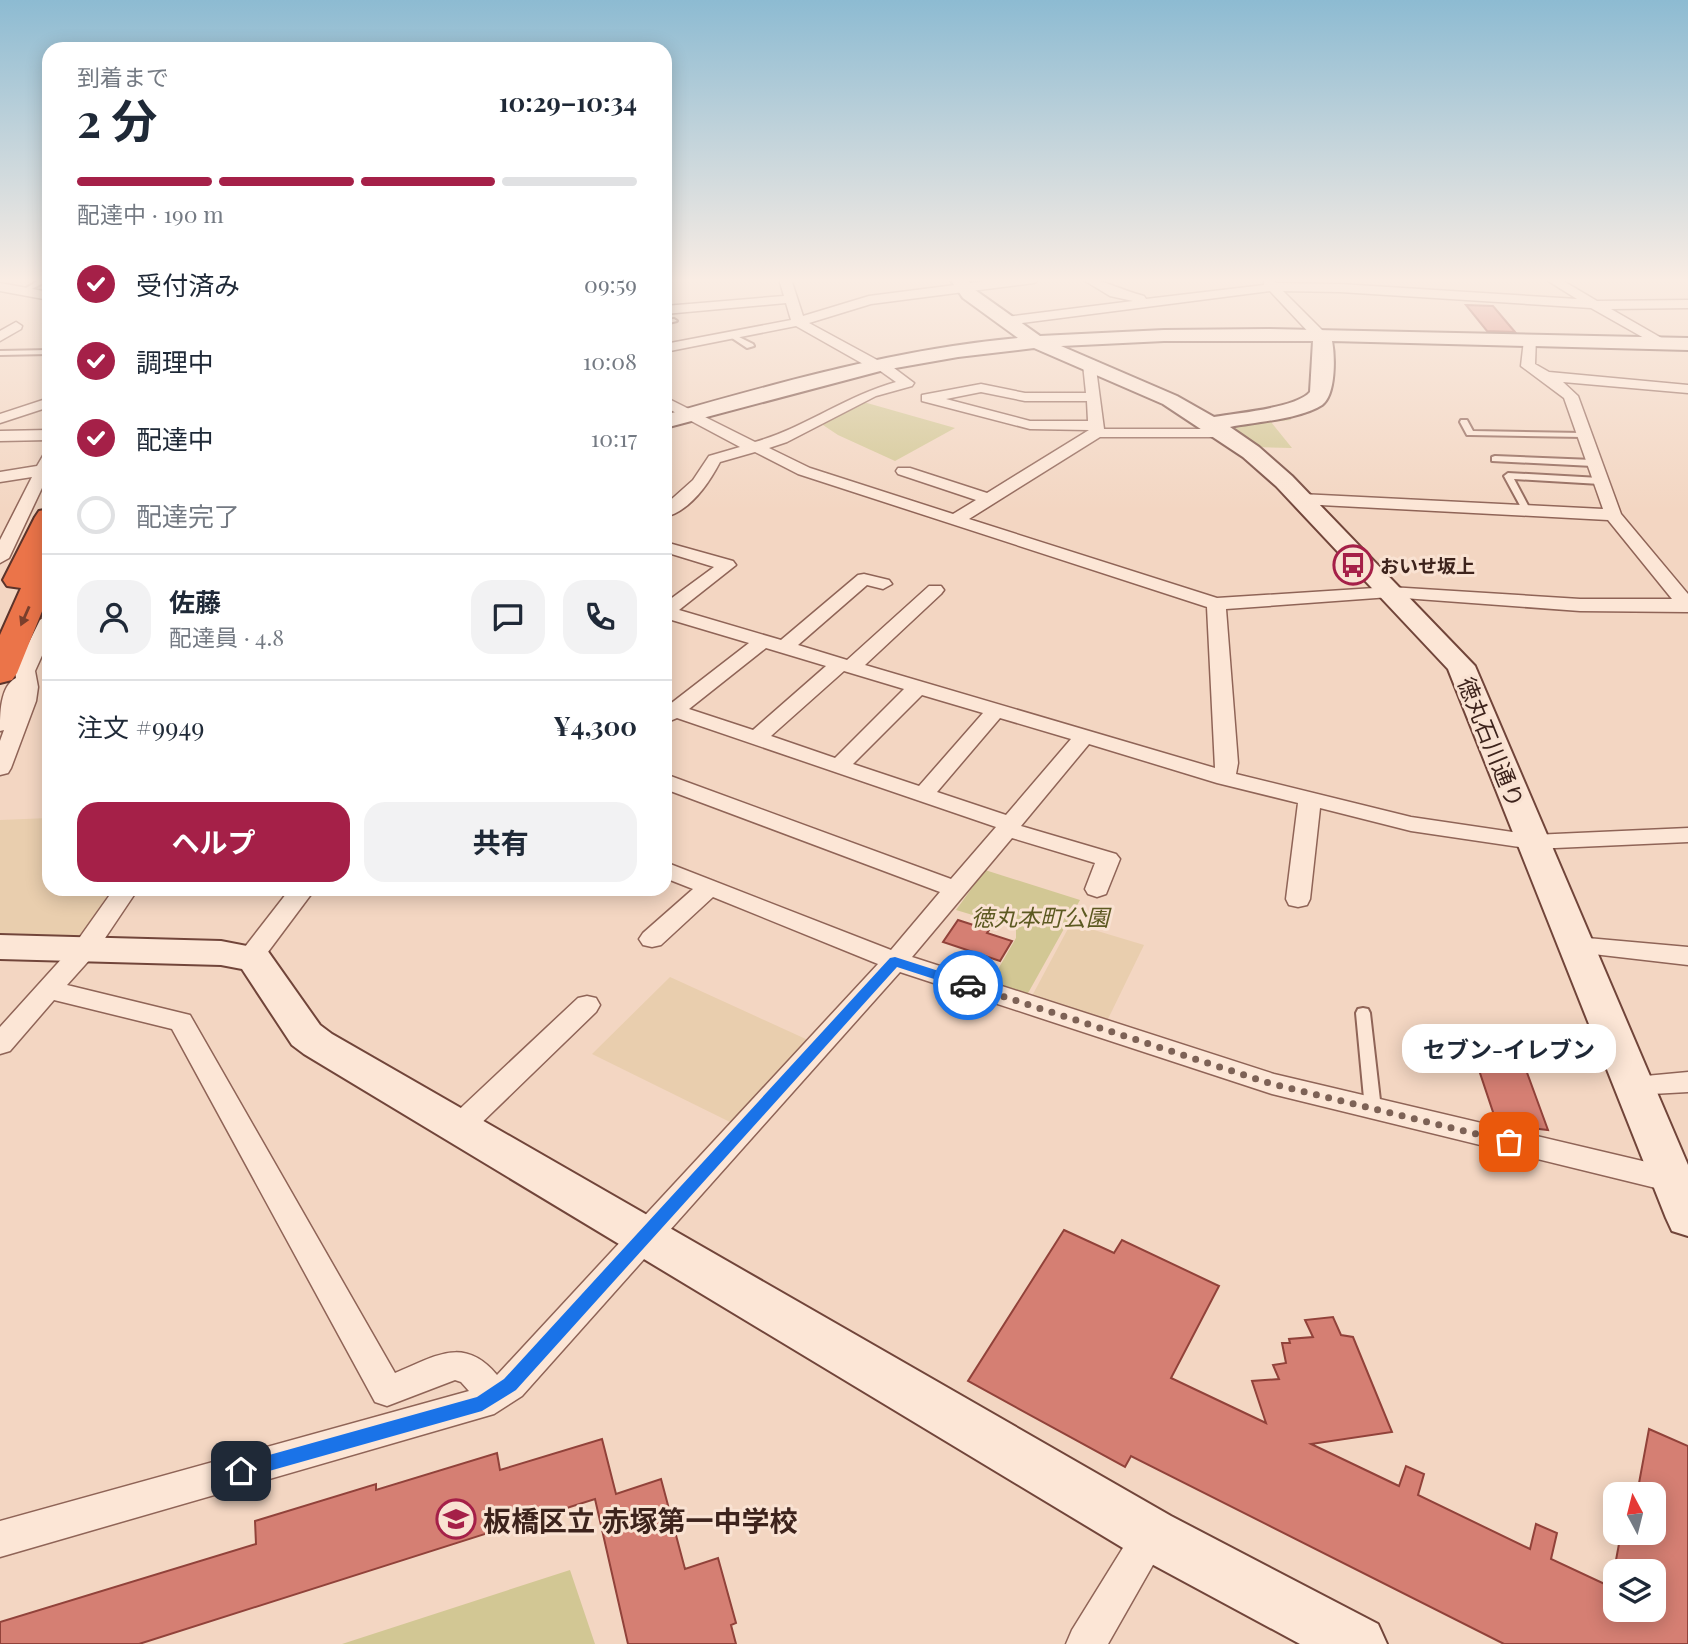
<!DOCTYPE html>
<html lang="ja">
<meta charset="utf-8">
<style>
body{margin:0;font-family:"Playfair Display","Noto Sans JP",serif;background:#f2f2f3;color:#1f2937;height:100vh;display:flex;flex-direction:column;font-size:26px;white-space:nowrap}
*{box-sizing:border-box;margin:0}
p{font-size:23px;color:#747a83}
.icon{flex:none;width:38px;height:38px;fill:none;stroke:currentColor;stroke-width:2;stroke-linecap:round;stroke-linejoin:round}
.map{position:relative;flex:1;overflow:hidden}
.drawer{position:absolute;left:42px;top:42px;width:630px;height:854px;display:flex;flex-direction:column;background:#fff;border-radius:21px;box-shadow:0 4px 18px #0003}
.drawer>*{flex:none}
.needle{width:46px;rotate:353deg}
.buttons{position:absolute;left:1603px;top:1482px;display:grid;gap:14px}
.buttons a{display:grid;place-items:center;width:63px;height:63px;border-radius:14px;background:#fff;box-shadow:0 4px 18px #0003;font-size:35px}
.pin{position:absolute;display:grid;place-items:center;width:60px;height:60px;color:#fff;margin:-30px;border-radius:14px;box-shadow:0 4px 10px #0006}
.courier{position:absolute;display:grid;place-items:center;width:70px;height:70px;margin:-35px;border:5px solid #1a73e8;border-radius:50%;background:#fff;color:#222;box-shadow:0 2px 9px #0007}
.bubble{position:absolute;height:49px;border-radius:21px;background:#fff;box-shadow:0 4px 18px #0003;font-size:23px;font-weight:700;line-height:49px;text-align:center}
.overview em{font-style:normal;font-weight:700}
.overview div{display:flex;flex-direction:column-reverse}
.overview{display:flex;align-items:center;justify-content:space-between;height:119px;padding:0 35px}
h1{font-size:46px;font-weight:700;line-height:52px}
.bar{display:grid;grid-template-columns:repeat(4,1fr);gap:10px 7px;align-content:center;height:84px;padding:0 35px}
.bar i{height:9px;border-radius:5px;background:#e0e1e3}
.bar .active{background:#a52048}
.bar p{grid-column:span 4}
.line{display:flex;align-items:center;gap:18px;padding:0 35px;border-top:2px solid #e0e1e3}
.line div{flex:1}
.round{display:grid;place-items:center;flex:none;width:74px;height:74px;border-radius:21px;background:#f2f2f3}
ol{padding:0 35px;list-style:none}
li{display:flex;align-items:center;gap:21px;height:77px}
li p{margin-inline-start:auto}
li .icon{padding:7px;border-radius:50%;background:#a52048;color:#fff;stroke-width:4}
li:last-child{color:#747a83}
li i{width:38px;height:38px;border:4px solid #e0e1e3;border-radius:50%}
.action{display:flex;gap:14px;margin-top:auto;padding:14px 35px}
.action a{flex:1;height:80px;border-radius:21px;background:#a52048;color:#fff;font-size:28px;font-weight:700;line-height:80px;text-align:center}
.action a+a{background:#f2f2f3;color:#1f2937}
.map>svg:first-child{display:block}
.farmland{fill:#e9ceae}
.green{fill:#d2c794}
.building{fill:#d57f73;stroke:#91423a;stroke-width:2;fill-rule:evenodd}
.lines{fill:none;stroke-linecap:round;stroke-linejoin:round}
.lane-casing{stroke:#8f6457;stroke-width:4}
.street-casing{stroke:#8f6457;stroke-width:3}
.secondary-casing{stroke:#71453a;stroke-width:4}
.highway-casing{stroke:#5c342b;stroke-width:4}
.lane{fill:#fce6d6;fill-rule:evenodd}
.street{fill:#fce6d6;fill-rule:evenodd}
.secondary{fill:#fce6d6;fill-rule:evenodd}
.highway{fill:#eb7449;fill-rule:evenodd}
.oneway{fill:#7a3f2c}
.route{fill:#1a73e8}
.done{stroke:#7d6256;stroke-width:7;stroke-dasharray:0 12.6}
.labels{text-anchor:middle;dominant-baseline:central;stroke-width:6;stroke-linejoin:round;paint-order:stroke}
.far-poi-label{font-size:19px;font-weight:bold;fill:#3d231c;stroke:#f9e2d2;text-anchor:start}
.street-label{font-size:23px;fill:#3d231c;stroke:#f9e2d2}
.park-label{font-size:23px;font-style:italic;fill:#5c5921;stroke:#f9e2d2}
.near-poi-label{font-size:28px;font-weight:bold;fill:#3d231c;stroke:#f9e2d2;text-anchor:start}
</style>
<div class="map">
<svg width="1688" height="1644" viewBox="0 0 1688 1644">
<rect width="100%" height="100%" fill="#f3d6c2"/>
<path class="farmland" d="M49,818V889H112L80,936L0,933V820Z
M1071,923L1144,945L1108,1019L1032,996Z
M670,977L808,1040L730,1122L592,1054Z"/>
<path class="green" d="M860,401L955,428L895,461L838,435L820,423Z
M1279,417H1290L1291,420L1271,422L1292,448L1253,447L1223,426Z
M985,870L1080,900L1027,995L990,983L1016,938V928L956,910Z
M570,1570L595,1644H342Z"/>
<path class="building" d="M1466,305L1493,306L1515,332L1487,331Z
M958,920L989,930L987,933L1012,941L1000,961L943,942Z
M1474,1055L1522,1059L1548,1130L1497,1124Z
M1064,1230L1114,1253L1122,1240L1219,1286L1171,1378L1266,1423L1252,1381L1279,1379L1273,1365L1286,1363L1282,1343H1290L1289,1339L1313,1337L1305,1320L1333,1317L1341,1335L1353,1337L1392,1432L1311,1444L1399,1486L1406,1466L1424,1474L1418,1495L1530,1549L1536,1524L1557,1533L1551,1559L1611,1587L1621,1533H1654V1494H1637L1649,1429L1688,1446V1644H1504L1131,1456L1125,1467L968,1381ZM1615,1572H1654V1610H1615Z
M602,1439L616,1494L661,1479L685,1569L718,1558L736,1623L731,1625L736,1644H628L595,1499L139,1644H0V1622L256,1544L255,1521L376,1484V1490L497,1453L500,1470Z"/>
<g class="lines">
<g class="lane-casing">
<path id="lane" d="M41,279L49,280L26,292L21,291Z
M665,296L668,298L672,310L667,309Z
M665,320L674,319L677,321L665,324Z
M731,333L753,344L754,346L747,348L729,336L727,335Z
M49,350V354L0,355V351Z
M1461,420H1467L1473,431L1583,433L1587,435L1583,437L1470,435H1467L1460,422Z
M1495,456L1593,460L1597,463L1593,466L1492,461V457Z
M1508,473L1600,478L1604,481L1600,484L1514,479L1531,511L1527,514L1523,511L1504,476Z
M1363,1008L1368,1009L1370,1013L1381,1109L1378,1113L1373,1115L1368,1113L1365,1109L1356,1013L1358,1009Z"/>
</g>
<g class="street-casing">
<path id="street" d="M779,279H791L803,316L869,296L1002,279H1040L1034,283L871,304L809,323L879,361L886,362L914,383L912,386L876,396L787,442L769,448L810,468L953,514L976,500L898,474L896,471L898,468H910L987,493L1089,430L1030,429L922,401V395L981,384L1025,393H1086L1083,364L1090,360L1095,361L1104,429H1224L1231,433L1224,437H1100L969,519L1217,598L1390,587L1580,599H1672L1608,520L1301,504L1293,499L1301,494L1603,509L1564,398L1521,366L1524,340L1526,337H1536L1535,364L1549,372L1688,385V393L1563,382L1578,396L1621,514L1688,594V612L1580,611L1390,597L1226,609L1238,763L1236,774L1411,817L1533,835L1688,828V842L1533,849L1411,831L1320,808L1310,899L1307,905L1298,907L1289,905L1286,899L1298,803L1217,783L1089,744L1021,826L1116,854L1120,859L1106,894L1097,897L1088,894L1085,889L1095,863L1012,838L912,957L1274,1074L1672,1168L1683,1172L1687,1180L1683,1188L1672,1192L1272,1094L900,972L522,1396L494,1414L0,1557V1521L469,1391L461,1382L455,1380L387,1406L375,1402L172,1029L54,1000L10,1051L0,1054V1027L75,944L114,889H138L93,956L67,985L190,1015L395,1373C435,1357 463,1335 497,1375L878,964L713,897L661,945L652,947L643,945L639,939L643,933L693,889L665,878V862L891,950L940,892L665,789V774L951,879L996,827L677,718L665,723V708L749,643L665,618V603L714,567L665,552V542L733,561L736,565L679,610L781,640L858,575L864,574L889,580L892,584L883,589L867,585L798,645L847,660L929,586H941L944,590L941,594L865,665L1215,768L1207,607L798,474L755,452L720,462C709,483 690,511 665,517V505L693,480L709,456L740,447L665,407V397L755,442C804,428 846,396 896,382L879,370L872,369L796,326L665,352V344L791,320L786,303L665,314V306L784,296ZM981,392L1025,401H1087L1088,421H1030L946,399ZM766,648L826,666L753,730L689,709ZM844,671L904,689L835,758L771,736ZM922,695L983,713L919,786L853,764ZM1000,718L1071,739L1006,815L937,792Z
M1082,279C1104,279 1123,291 1144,296L1146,299L1264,285V279H1272L1276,283L1340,284L1577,299L1545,279H1560L1597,301L1688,300V308L1611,309L1665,340L1667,343L1660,347L1591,308L1340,292L1283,291L1324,332L1326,335L1319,339L1314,338L1270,291L1006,325L1000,321L1006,317L1133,301L1110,296Z
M0,283L49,292V300L0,291Z
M16,322L22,326L21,329L0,341V331Z
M49,398V407L0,423V414Z
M49,430V440L0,441V431Z
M49,452V473L9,558L0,563V540L32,477L0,482V472L37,466L44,454Z
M49,614V640L35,671L38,687L36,701L11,768L8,773L0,775V741L4,730L0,731C0,714 0,686 16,678L15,671L40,620Z
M290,889H315L259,964L250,967L241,964L237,958L241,952Z
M1576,937L1688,947V965L1567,951L1563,945L1567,939Z
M587,996L596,998L600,1005L596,1012L469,1135L459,1138L449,1135L445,1127L449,1119L578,998Z
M1688,1072V1092L1634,1095L1624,1092L1620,1085L1624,1078Z
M1152,1517L1165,1522L1170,1535L1108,1644H1066L1072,1630L1139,1522Z"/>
</g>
<g class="secondary-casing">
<path id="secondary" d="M950,279H967L975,290L1040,336L1164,330L1267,329L1688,338V350L1332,341C1335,356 1336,395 1322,405C1301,419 1255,422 1230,427L1259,447L1292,476L1475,666L1688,1165V1236L1672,1231L1666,1218L1448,669L1276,486L1243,457L1163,404L1034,348L958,357L884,370L665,428V415C781,382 897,349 1018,338L963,298ZM1164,341H1313L1310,392C1296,408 1237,413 1214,417L1177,396L1061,346Z
M0,935L221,941L267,950L320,1025L332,1034L1171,1516L1378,1624L1387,1644H1300L1133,1554L304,1054L292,1045L242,969L221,965L0,959Z"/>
</g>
<g class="highway-casing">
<path id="highway" d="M49,509V594L17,673L12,680L0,683V635L21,588L7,586L3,580L35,517L39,511Z"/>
</g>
<use href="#lane" class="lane"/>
<use href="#street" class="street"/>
<use href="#secondary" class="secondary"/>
<use href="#highway" class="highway"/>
</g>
<defs><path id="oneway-solid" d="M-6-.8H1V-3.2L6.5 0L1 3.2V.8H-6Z" transform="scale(1.75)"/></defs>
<use class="oneway" href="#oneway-solid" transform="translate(25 616) rotate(114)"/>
<linearGradient id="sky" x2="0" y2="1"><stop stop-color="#8dbbd2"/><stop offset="0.55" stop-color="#faede4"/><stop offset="1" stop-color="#faede4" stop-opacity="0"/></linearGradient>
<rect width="1688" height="510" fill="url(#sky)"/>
<path class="route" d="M895,957L973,982L974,985L968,990L897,967L516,1390L482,1411L241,1479L234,1477L232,1471L234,1465L241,1463L477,1397L504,1379L890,958Z"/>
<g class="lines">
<path class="done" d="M968,985L1272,1084L1509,1142"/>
</g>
<defs>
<g id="bus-ring" transform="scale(2.0125)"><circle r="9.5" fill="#f9e2d2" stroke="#a52048" stroke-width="1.5"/><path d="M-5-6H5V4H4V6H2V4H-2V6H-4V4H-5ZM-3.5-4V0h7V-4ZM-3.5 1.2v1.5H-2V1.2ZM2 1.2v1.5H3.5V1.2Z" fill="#a52048"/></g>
<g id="school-ring" transform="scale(2.0125)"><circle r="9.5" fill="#f9e2d2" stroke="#a52048" stroke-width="1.5"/><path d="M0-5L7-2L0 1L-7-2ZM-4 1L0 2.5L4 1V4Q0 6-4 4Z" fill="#a52048"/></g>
</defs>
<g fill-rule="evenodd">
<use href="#bus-ring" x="1353" y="565"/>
<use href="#school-ring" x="456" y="1519"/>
</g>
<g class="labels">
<g class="far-poi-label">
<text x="1380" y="565">おいせ坂上</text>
</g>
<g class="street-label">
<text transform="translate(1492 742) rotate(68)">徳丸石川通り</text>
</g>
<g class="park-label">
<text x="1040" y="916">徳丸本町公園</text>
</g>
<g class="near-poi-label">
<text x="483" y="1519">板橋区立 赤塚第一中学校</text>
</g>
</g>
</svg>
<div class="buttons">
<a><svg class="needle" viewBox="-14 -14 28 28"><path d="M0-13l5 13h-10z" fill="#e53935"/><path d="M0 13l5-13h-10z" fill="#747a83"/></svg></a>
<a><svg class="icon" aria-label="layers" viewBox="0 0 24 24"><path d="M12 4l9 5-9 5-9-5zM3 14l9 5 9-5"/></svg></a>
</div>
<div class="pin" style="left:1509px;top:1142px;background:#ea580c"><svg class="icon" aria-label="bag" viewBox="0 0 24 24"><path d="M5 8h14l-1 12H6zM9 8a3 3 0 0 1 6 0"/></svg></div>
<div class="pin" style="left:241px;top:1471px;background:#1f2937"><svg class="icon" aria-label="home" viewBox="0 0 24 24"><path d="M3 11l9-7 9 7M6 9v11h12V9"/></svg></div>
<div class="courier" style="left:968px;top:985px"><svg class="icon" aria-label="car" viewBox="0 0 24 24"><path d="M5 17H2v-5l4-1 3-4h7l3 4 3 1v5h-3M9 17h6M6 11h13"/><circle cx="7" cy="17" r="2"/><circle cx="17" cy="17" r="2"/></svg></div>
<div class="bubble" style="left:1402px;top:1024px;width:214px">セブン-イレブン</div>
<section class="drawer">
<div class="overview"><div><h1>2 分</h1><p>到着まで</p></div><em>10:29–10:34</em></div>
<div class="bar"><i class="active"></i><i class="active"></i><i class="active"></i><i></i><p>配達中 · 190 m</p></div>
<ol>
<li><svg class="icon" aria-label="check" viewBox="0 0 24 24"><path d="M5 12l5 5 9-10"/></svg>受付済み<p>09:59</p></li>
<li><svg class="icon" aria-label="check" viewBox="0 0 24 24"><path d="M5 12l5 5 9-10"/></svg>調理中<p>10:08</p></li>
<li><svg class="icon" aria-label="check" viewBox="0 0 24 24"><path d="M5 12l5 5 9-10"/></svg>配達中<p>10:17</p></li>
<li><i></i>配達完了</li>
</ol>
<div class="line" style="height:126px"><a class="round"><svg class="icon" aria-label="person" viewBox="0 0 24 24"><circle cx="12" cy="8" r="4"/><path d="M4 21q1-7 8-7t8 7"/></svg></a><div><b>佐藤</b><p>配達員 · 4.8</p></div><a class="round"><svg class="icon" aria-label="chat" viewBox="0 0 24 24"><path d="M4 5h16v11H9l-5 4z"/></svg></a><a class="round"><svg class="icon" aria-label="phone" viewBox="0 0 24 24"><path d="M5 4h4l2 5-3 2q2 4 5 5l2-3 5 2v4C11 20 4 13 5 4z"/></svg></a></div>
<div class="line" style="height:91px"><div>注文 #9949</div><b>¥4,300</b></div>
<div class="action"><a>ヘルプ</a><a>共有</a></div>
</section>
</div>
